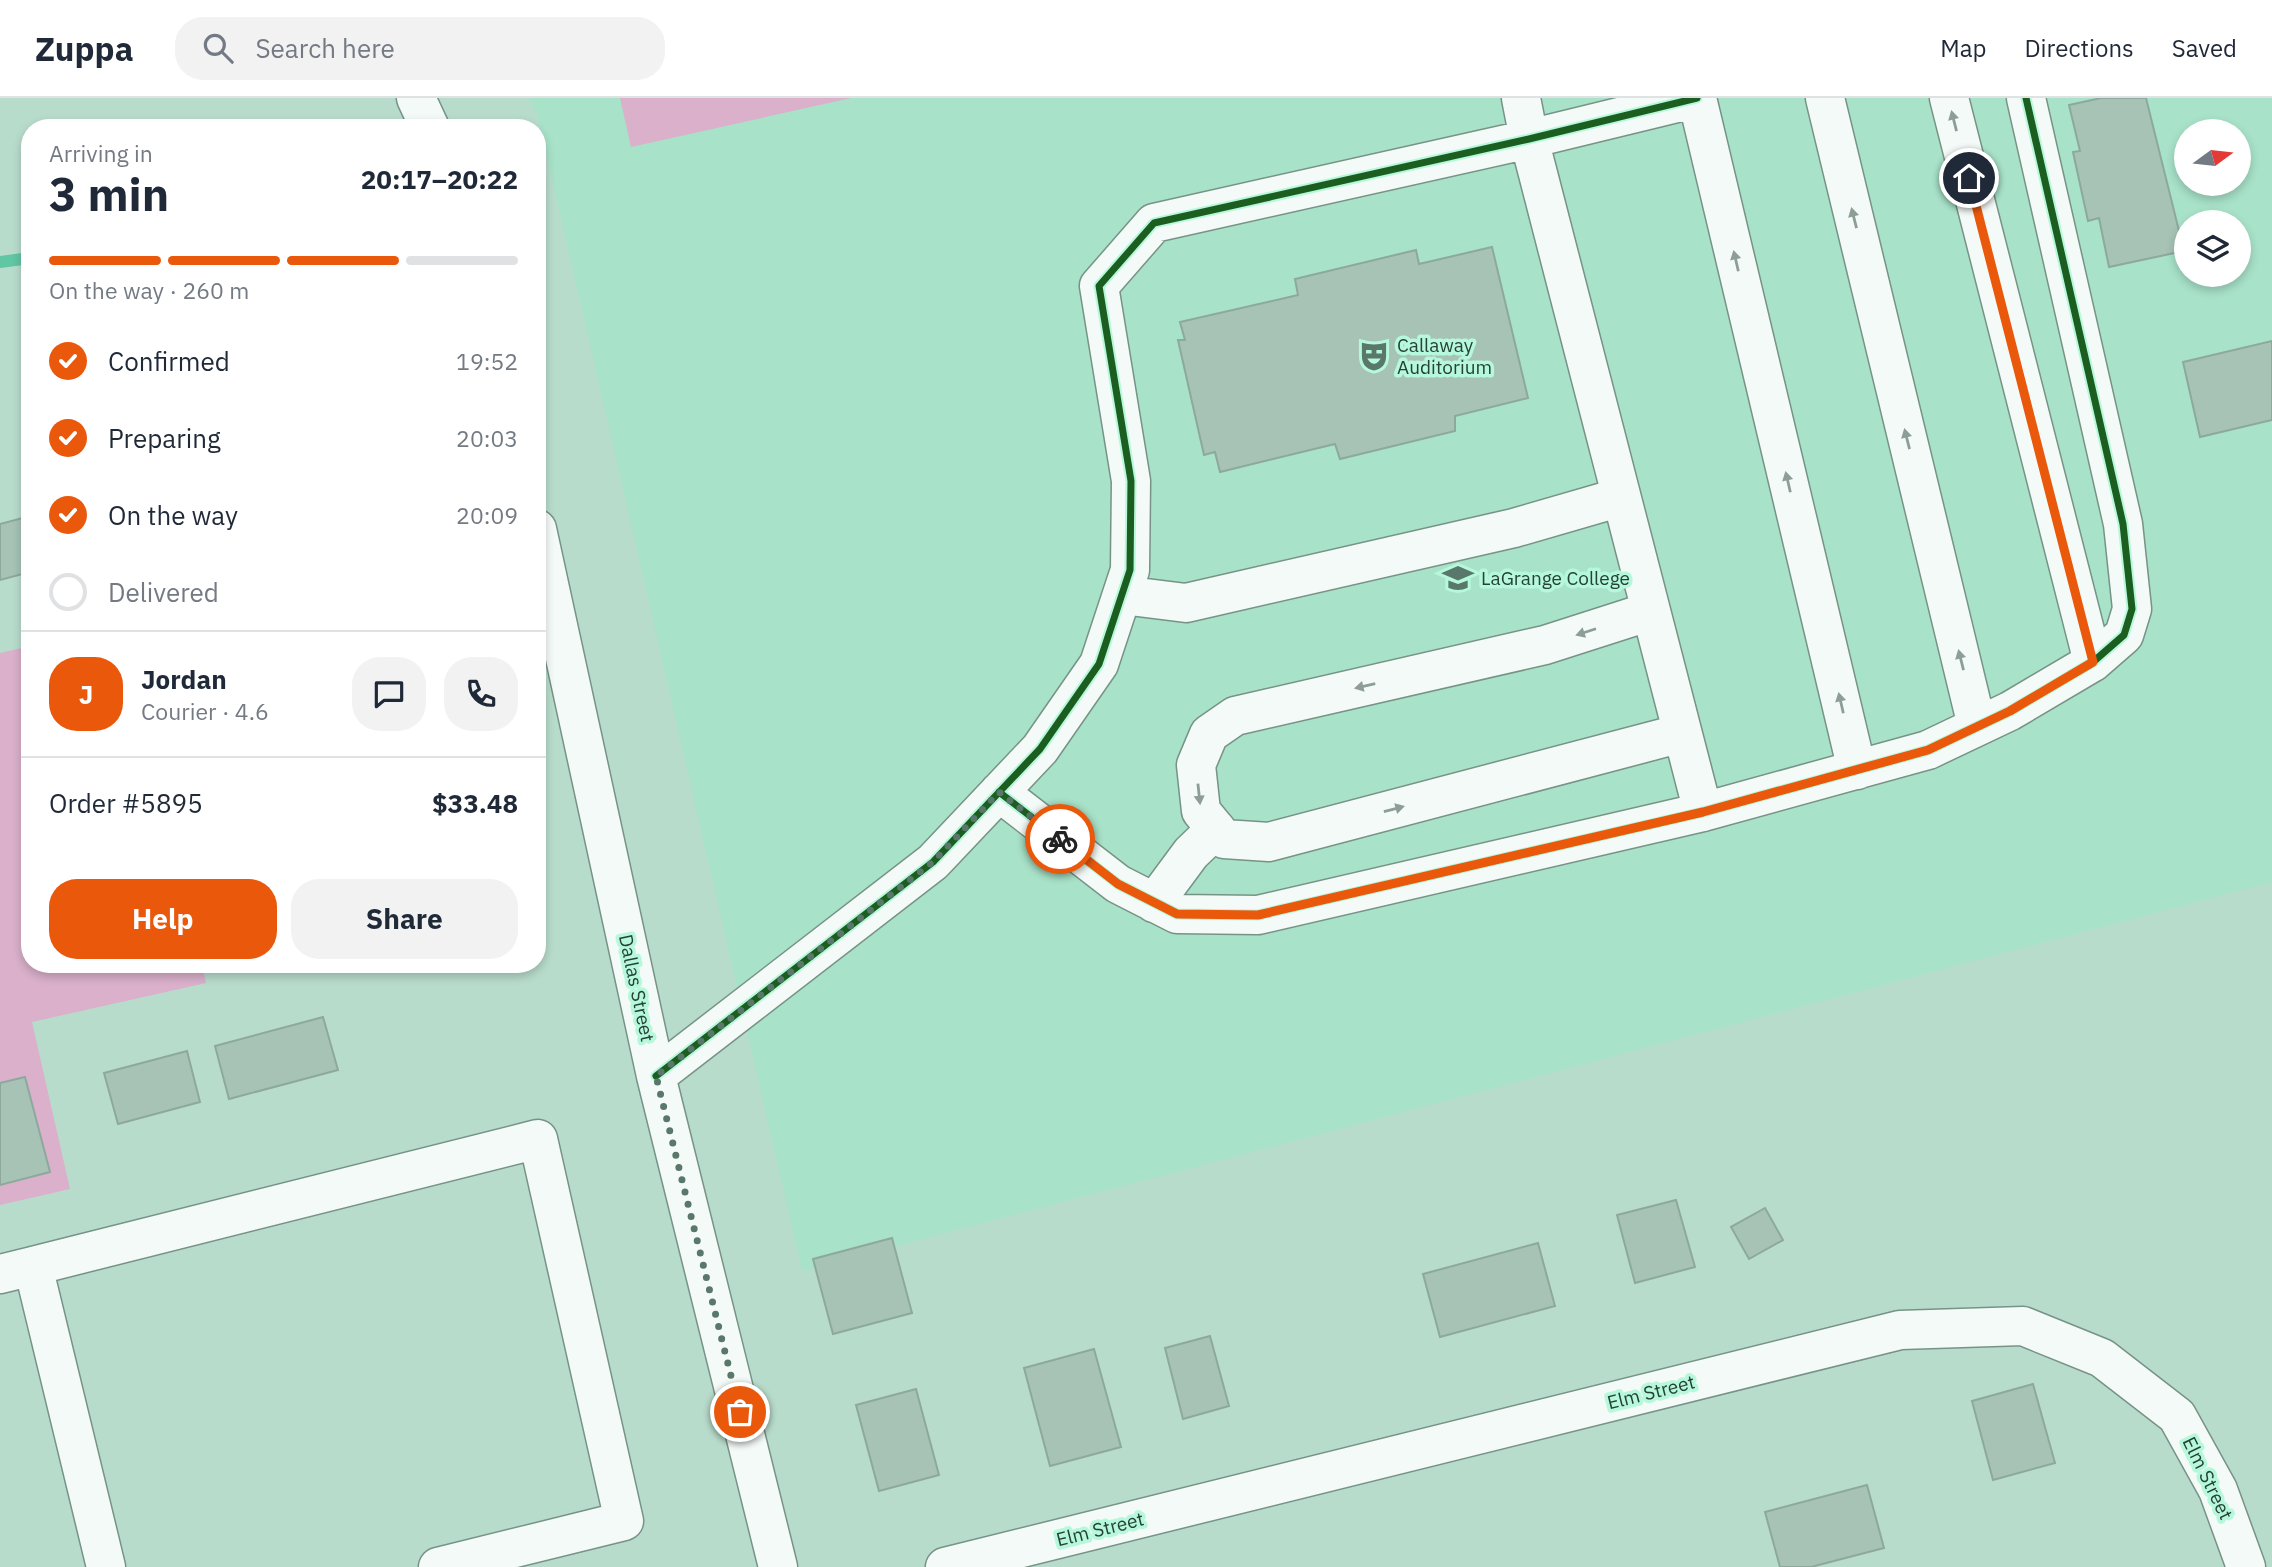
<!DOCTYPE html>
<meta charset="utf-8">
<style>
body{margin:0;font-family:"IBM Plex Sans",sans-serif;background:#f2f2f3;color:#1f2937;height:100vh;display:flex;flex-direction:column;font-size:26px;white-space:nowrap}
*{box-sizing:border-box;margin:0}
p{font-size:23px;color:#747a83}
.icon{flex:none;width:38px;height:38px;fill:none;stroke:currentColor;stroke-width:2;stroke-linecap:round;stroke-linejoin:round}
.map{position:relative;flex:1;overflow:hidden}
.side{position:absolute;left:21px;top:21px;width:525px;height:854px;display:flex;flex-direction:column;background:#fff;border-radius:28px;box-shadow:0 4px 10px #0003}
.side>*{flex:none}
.needle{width:46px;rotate:75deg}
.controls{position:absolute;left:2174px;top:21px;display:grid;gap:14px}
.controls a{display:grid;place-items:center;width:77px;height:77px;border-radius:50%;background:#fff;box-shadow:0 4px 10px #0003;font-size:35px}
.pin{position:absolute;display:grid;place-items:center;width:60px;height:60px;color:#fff;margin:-30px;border:4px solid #fff;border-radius:50%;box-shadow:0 2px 7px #0007}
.courier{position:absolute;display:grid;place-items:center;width:70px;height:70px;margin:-35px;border:5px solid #ea580c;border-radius:50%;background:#fff;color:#222;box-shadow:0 2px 9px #0007}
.overview em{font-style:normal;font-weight:700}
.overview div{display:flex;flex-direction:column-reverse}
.overview{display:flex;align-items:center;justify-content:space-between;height:119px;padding:0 28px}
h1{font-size:46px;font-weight:700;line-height:52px}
.bar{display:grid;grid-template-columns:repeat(4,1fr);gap:10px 7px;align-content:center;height:84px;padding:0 28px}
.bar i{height:9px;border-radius:5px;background:#e0e1e3}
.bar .current{background:#ea580c}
.bar p{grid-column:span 4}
.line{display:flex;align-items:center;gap:18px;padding:0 28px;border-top:2px solid #e0e1e3}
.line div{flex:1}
.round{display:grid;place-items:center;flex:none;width:74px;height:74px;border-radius:28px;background:#f2f2f3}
ol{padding:0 28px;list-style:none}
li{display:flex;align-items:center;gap:21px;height:77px}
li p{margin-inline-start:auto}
li .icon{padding:7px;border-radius:50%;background:#ea580c;color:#fff;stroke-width:4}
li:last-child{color:#747a83}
li i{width:38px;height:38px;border:4px solid #e0e1e3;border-radius:50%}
.button{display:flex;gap:14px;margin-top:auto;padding:14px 28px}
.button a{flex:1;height:80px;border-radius:28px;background:#ea580c;color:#fff;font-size:28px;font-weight:700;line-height:80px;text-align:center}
.button a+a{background:#f2f2f3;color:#1f2937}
header{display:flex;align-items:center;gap:42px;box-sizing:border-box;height:98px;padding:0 35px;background:#fff;border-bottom:2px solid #e0e1e3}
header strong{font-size:33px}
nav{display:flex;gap:38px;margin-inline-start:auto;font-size:24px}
.search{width:490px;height:63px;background:#f2f2f3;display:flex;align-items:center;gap:18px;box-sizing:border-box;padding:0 24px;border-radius:28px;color:#747a83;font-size:26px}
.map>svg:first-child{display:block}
.built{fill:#a8e2c9;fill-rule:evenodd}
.green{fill:#dab0ca}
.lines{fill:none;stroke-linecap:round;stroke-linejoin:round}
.stream{stroke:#61c6a3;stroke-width:12}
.building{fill:#a6c3b6;stroke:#8da99d;stroke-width:2}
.minor-casing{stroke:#779387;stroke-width:41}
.minor{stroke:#f4faf7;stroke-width:38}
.cycleway-casing{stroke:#b6f8db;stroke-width:11}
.cycleway{stroke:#1b5e20;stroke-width:7}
.oneway{fill:#8d9e96}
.done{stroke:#59776a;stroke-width:7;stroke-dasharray:0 12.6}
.route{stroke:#ea580c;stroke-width:9}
.labels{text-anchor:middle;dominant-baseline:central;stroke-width:7;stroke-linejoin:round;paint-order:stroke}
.poi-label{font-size:19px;fill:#264136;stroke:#b6f8db;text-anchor:start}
.street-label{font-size:19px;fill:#264136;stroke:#b6f8db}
</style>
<header>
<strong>Zuppa</strong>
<div class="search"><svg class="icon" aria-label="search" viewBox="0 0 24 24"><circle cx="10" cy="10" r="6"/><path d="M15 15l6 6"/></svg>Search here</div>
<nav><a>Map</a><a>Directions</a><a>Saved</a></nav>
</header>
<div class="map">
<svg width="2272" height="1469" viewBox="0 0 2272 1469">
<rect width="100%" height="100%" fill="#b8dccc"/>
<path class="built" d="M529,0H2272V784L802,1173L537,15ZM2186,33H2238V86H2186ZM2186,124H2238V177H2186Z"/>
<path class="green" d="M620,0H851L631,49Z
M30,548V866H202L206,885L32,924L70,1091L0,1107V555Z"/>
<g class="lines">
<path class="stream" d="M0,164L30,160"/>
</g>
<path class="building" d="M2101,0H2146L2184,153L2109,169L2099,120L2088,123L2073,54L2080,53L2069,7Z
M1492,149L1528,300L1455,318V333L1340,361L1335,346L1220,374L1215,354L1204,357L1178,242H1185L1180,224L1298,197L1295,181L1416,152L1419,166Z
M2272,243V322L2200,339L2183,264Z
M30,418V474L0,482V426Z
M323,919L338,972L229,1001L215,948Z
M187,953L200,1004L118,1026L104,975Z
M25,979L50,1074L0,1087V985Z
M1676,1102L1695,1169L1635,1185L1617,1117Z
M1765,1110L1783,1142L1749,1161L1731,1129Z
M892,1140L912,1215L833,1236L813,1161Z
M1538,1145L1555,1208L1440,1239L1423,1176Z
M1210,1238L1229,1308L1183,1321L1165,1250Z
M1094,1251L1121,1349L1050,1368L1024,1270Z
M2033,1286L2055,1365L1993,1382L1972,1303Z
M916,1291L939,1377L879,1393L856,1307Z
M1867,1387L1884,1450L1811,1469H1780L1765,1414Z"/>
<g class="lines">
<g class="minor-casing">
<path id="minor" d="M416,0L430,30
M1521,0L1529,41L1703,714
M1697,0L1857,672
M1825,0L1977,628
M1949,0L2093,564
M537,431L656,978L778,1469
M1122,497L1186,505L1514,430L1621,399
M1651,513L1545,547L1235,618L1209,636L1196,667L1201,713L1224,741L1269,744L1682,635
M999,694L1118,786L1177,816L1258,817L1703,714L1928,652L2010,613L2093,564L2124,537L2132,511L2123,426L2026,0
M1154,805L1191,755L1216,731
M656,978L933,764L1040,651L1099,566L1130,472L1131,383L1099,188L1154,125L1529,41L1697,0
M0,1176L33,1168
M106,1469L33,1168L538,1041L624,1423L438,1469
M945,1469L1900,1232L2023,1228L2102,1260L2177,1318L2218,1392L2246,1469"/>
</g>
<use href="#minor" class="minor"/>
<g class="cycleway-casing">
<path id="cycleway" d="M999,694L1118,786L1177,816L1258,817L1703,714L1928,652L2010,613L2093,564L2124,537L2132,511L2123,426L2026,0
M656,978L933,764L1040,651L1099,566L1130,472L1131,383L1099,188L1154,125L1529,41L1697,0"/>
</g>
<use href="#cycleway" class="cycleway"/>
</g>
<defs><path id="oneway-solid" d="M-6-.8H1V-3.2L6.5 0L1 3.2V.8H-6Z" transform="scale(1.75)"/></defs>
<g class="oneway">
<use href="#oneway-solid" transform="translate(1954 23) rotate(-104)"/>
<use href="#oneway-solid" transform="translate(1854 120) rotate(-104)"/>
<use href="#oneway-solid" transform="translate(1736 163) rotate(-103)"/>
<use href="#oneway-solid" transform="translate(1907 341) rotate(-104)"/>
<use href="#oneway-solid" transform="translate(1788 384) rotate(-103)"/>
<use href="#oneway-solid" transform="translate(1586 534) rotate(162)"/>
<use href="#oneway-solid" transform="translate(1961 562) rotate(-104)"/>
<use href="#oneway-solid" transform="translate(1365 588) rotate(167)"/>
<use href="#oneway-solid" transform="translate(1841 605) rotate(-103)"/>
<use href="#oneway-solid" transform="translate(1199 696) rotate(84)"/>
<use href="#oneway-solid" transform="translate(1394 711) rotate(-15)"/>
</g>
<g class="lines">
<path class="done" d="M740,1314L656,978L933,764L999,694L1060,741"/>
<path class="route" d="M1060,741L1118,786L1177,816L1258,817L1703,714L1928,652L2010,613L2093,564L1969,80"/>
</g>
<defs>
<g id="theatre-bare" transform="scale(2.415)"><path d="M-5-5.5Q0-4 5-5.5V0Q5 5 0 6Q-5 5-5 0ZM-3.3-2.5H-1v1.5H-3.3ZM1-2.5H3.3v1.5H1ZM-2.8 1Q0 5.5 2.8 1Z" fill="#59776a" stroke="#b6f8db" stroke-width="2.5" paint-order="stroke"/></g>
<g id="university-bare" transform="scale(2.415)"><path d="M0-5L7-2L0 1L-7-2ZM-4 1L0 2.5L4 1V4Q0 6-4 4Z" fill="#59776a" stroke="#b6f8db" stroke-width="2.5" paint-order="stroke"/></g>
</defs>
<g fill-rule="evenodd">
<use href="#theatre-bare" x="1374" y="258"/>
<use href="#university-bare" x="1458" y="480"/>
</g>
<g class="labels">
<g class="poi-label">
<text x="1397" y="247">Callaway<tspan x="1397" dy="22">Auditorium</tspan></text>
<text x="1481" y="480">LaGrange College</text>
</g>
<g class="street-label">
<text transform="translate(637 890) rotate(78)">Dallas Street</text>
<text transform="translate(1651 1294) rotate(-14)">Elm Street</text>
<text transform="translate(2208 1380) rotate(64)">Elm Street</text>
<text transform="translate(1100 1431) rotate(-14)">Elm Street</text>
</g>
</g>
</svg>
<div class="controls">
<a><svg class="needle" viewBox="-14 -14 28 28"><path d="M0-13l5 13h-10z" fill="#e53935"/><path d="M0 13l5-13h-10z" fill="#747a83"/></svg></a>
<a><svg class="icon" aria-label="layers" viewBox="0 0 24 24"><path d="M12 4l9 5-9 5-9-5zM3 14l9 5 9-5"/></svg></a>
</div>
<div class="pin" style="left:740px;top:1314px;background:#ea580c"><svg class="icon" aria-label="bag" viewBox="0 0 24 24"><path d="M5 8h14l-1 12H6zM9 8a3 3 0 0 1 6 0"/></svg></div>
<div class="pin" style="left:1969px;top:80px;background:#1f2937"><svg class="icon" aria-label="home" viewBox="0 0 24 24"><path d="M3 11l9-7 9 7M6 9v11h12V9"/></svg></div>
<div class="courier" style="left:1060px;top:741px"><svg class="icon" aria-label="bike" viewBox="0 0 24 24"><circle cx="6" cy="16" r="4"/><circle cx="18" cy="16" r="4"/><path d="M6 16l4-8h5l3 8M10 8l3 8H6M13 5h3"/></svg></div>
<section class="side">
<div class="overview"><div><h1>3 min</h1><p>Arriving in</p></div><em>20:17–20:22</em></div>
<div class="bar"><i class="current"></i><i class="current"></i><i class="current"></i><i></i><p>On the way · 260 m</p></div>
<ol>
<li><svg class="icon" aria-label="check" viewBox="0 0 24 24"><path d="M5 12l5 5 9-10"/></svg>Confirmed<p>19:52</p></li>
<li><svg class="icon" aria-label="check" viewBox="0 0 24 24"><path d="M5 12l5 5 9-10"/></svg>Preparing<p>20:03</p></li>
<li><svg class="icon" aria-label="check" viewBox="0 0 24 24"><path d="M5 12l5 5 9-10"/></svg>On the way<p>20:09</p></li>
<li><i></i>Delivered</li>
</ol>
<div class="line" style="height:126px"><b class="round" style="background:#ea580c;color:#fff">J</b><div><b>Jordan</b><p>Courier · 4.6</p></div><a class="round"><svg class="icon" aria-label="chat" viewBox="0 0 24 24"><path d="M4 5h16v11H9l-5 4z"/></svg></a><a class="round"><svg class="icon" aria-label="phone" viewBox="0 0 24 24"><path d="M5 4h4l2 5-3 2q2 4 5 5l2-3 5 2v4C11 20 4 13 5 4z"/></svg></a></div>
<div class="line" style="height:91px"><div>Order #5895</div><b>$33.48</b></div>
<div class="button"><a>Help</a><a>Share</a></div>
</section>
</div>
